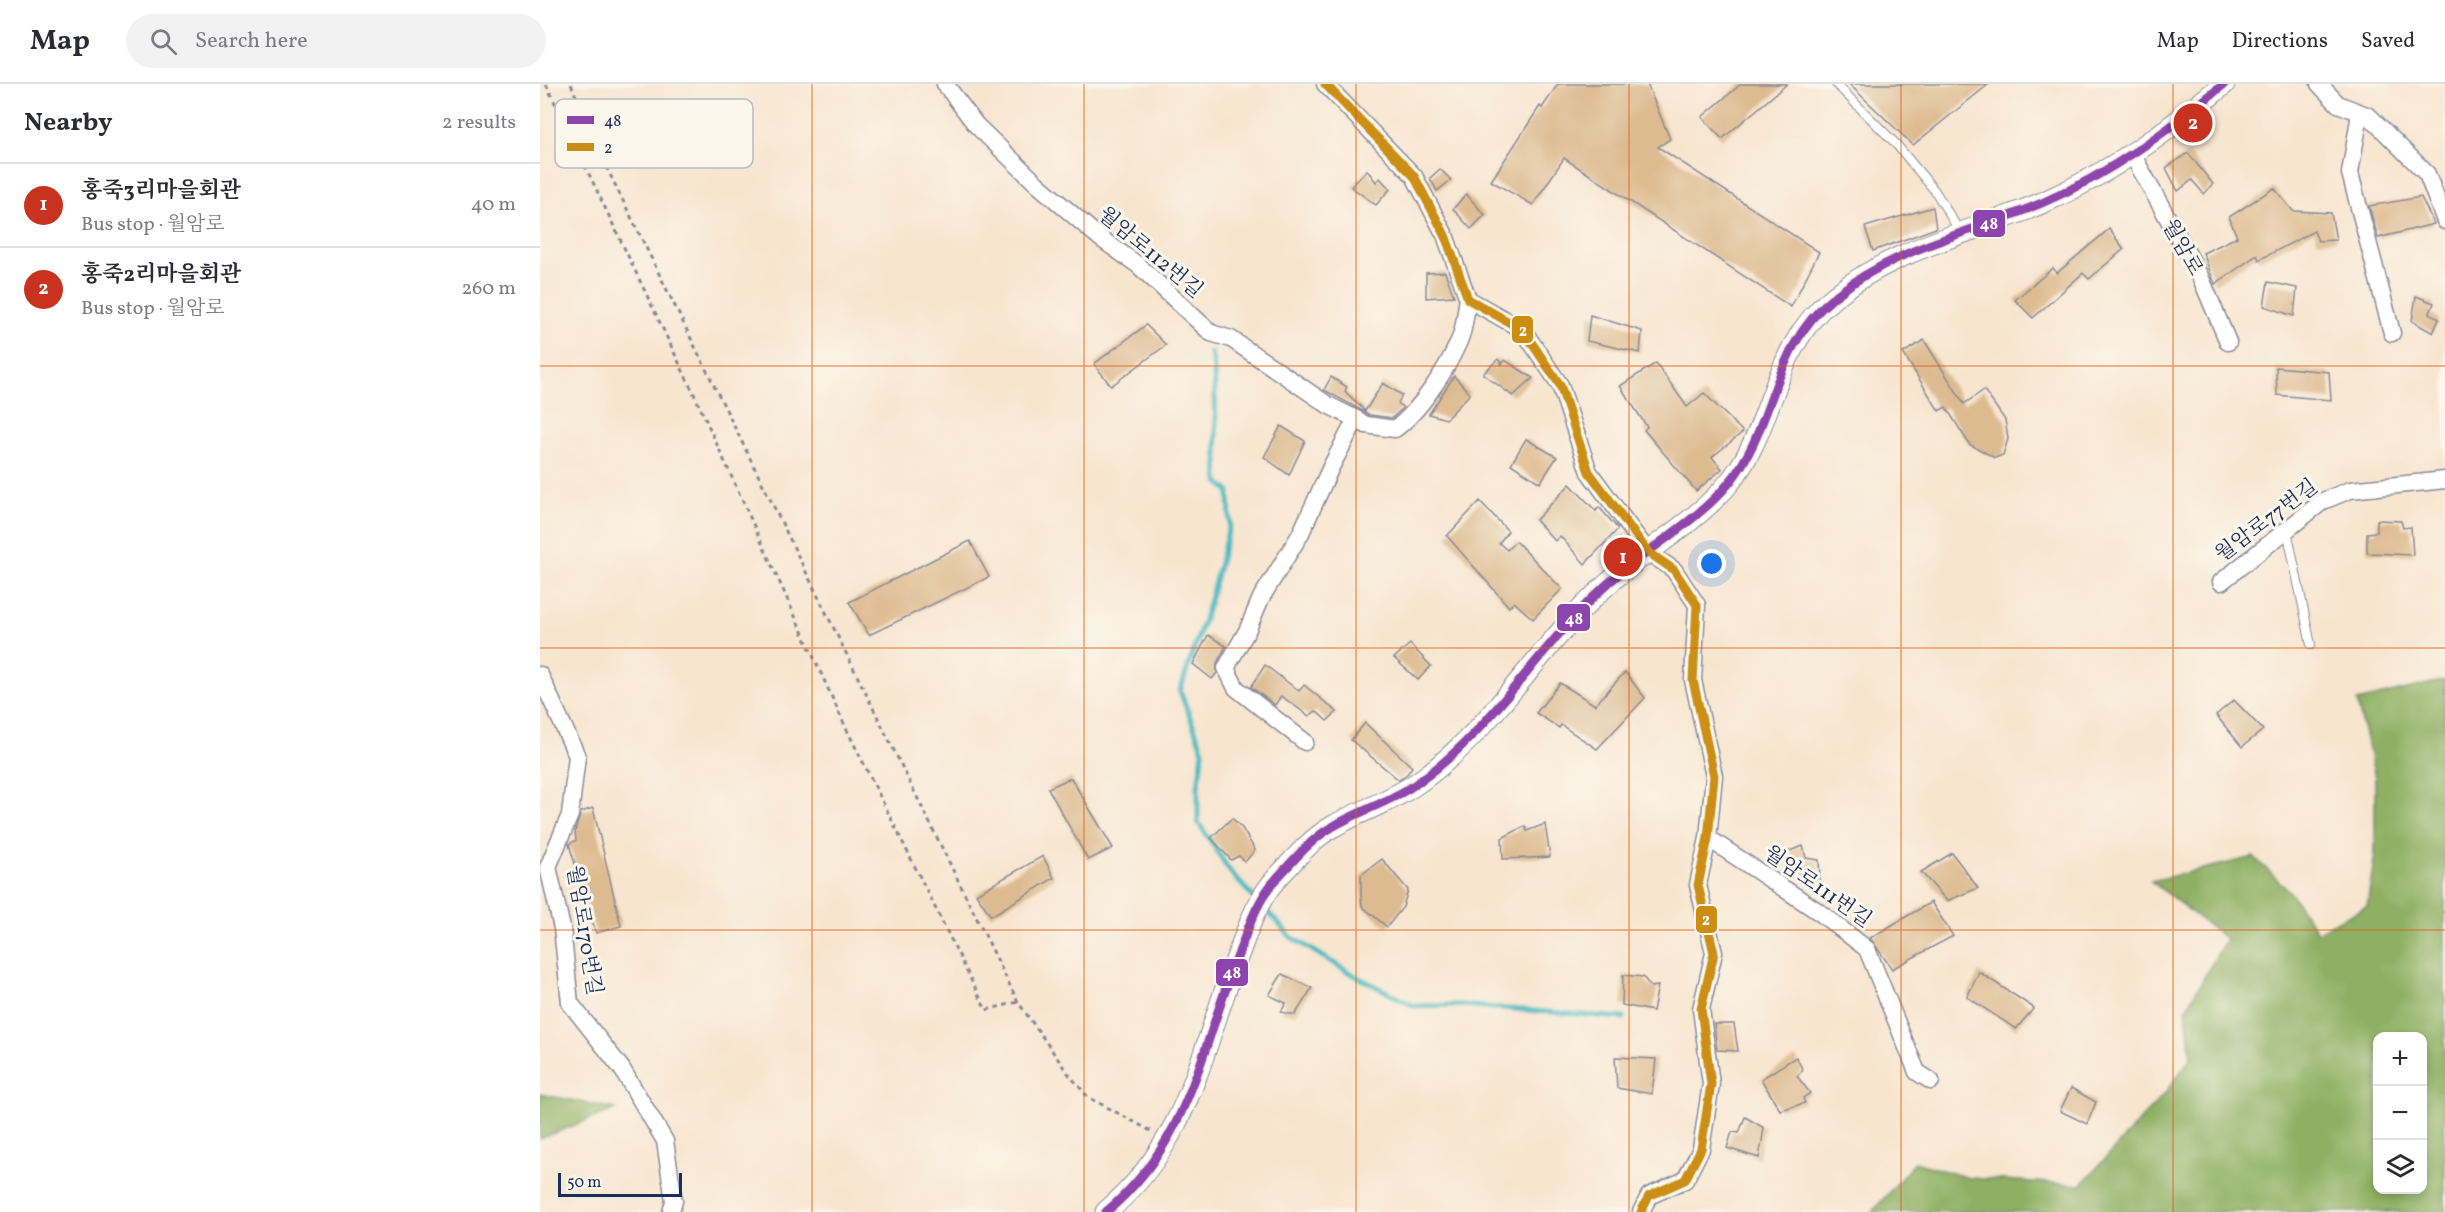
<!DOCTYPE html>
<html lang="en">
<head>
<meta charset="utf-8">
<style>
  :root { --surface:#fff; --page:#f2f2f3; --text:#2b2b33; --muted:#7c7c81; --line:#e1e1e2; --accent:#c8321e }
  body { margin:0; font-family:Vollkorn,"Noto Serif KR",serif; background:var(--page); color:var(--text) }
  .controls { position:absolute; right:18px; bottom:18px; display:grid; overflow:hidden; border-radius:12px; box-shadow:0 3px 9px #0003 }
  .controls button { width:54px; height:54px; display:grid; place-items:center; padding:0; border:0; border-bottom:2px solid var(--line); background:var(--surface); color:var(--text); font:30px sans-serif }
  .scale { position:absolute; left:18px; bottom:15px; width:124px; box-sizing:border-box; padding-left:6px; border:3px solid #1b2f5e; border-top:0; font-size:16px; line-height:21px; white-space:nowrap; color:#1b2f5e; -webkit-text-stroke:4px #fbf7ec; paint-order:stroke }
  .you { position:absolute; left:1172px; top:480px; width:21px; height:21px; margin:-15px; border:4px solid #fff; border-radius:50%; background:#1a73e8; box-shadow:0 0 0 9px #1a73e833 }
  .badge { display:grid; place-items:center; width:39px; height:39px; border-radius:50%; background:var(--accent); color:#fff; font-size:20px; font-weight:700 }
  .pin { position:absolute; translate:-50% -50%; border:3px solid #fff; box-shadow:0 2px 6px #0006 }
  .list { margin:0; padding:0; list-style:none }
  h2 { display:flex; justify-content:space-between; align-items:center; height:78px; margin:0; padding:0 24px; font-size:26px }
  h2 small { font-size:20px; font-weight:400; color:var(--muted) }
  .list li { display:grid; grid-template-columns:39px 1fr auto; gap:18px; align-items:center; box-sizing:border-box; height:84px; padding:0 24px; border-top:2px solid var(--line) }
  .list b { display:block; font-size:22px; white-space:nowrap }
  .list p { margin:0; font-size:20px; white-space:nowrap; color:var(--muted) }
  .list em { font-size:20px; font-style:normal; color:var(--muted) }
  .icon { flex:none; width:33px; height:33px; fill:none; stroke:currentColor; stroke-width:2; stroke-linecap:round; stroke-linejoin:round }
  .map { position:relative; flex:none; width:1905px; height:1128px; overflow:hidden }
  header { display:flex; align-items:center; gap:36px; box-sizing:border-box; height:84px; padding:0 30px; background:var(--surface); border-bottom:2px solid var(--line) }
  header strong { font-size:28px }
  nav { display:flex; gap:33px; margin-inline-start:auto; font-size:21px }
  .search { width:420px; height:54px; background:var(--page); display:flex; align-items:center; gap:15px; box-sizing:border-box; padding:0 21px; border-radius:33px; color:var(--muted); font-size:22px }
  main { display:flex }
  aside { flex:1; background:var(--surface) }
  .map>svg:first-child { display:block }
</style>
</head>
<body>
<header>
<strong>Map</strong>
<div class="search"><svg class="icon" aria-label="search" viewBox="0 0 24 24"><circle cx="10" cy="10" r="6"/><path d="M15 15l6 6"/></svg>Search here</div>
<nav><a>Map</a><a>Directions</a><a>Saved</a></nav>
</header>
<main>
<aside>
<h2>Nearby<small>2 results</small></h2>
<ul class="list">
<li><span class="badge">1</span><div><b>홍죽3리마을회관</b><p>Bus stop · 월암로</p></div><em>40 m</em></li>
<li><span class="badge">2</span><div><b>홍죽2리마을회관</b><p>Bus stop · 월암로</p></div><em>260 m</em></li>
</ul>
</aside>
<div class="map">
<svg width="1905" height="1128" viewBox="0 0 1905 1128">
  <rect width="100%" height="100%" fill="#fbf7ec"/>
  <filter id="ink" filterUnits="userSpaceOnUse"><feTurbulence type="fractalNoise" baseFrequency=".0167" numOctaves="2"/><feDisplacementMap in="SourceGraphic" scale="12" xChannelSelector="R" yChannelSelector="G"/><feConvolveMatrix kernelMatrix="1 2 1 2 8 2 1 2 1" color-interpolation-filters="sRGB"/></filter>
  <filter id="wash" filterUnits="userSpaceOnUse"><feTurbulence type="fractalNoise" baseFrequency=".008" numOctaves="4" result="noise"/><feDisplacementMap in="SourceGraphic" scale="24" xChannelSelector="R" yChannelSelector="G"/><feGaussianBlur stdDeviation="1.35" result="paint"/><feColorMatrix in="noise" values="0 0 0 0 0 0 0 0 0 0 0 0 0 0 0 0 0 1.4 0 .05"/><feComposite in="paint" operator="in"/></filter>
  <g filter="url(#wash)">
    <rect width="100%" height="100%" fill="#f7e5cf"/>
    <g fill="#8fb064" stroke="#557061" stroke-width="1.5" fill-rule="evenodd">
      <path d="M1905 596V1128H1332L1375 1078 1429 1094 1541 1101 1625 1009 1651 974 1646 925 1686 855 1611 797 1714 773 1750 808 1777 848 1827 822 1835 770V693L1817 617ZM1882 952V1106H1838V952Z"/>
      <polygon points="0,1010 76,1025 0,1055"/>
    </g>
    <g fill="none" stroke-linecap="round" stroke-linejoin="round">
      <g stroke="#48b8c0" stroke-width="5">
        <polyline points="671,268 674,284 678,398 689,407 690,440 669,520 640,607 663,667 658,703 658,738 691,789 715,815"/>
        <polyline points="724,824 751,853 808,888 874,922 921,921 1084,934"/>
      </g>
    </g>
    <g id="blocks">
      <g fill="#ddbb90">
        <polygon points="1018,0 1107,0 1130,55 1118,63 1279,168 1251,223 1024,74 993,121 951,97 1000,22 1002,24"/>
        <polygon points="1201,0 1247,0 1182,55 1162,33"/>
        <polygon points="1309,0 1449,0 1373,61"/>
        <polygon points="1648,69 1673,100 1664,110 1652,96 1638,107 1626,84"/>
        <polygon points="900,85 911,96 897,107 890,94"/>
        <polygon points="827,86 836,98 840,94 850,105 836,121 811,103"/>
        <polygon points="1734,104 1753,127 1791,129 1796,156 1778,157 1774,147 1719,176 1717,171 1675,200 1663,169 1697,153 1689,133"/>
        <polygon points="926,110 945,131 931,145 913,125"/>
        <polygon points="1881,113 1894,140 1838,154 1829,122"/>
        <polygon points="1393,123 1396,144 1333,167 1325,143"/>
        <polygon points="1569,145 1584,165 1549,195 1543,189 1493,234 1475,216 1513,184 1517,189"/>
        <polygon points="905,188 914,212 886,214 886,189"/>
        <polygon points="1728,198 1757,204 1754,232 1724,222"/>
        <polygon points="1876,212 1894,219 1890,229 1899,235 1893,249 1872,237"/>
        <polygon points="1050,231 1102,247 1100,269 1047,257"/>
        <polygon points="606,241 626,261 571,302 554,280"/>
        <polygon points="1384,256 1424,320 1444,306 1465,336 1468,355 1463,371 1455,374 1429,360 1406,323 1399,327 1363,269"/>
        <polygon points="958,275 962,280 965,276 993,294 973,312 943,290"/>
        <polygon points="1116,279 1147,323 1164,309 1203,348 1172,373 1182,385 1156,407 1104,346 1107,343 1080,302"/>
        <polygon points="1736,283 1789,288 1791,316 1737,311"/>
        <polygon points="914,292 930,310 906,335 889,330"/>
        <polygon points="791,293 807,303 805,307 825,327 843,299 862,311 858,319 863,324 852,334 830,331 784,306"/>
        <polygon points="741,342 765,357 749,391 724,373"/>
        <polygon points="986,355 1017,373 1000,399 971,380"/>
        <polygon points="1030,400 1056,427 1059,423 1078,445 1045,480 1020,452 1015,457 996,436"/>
        <polygon points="940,417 968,447 959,459 967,466 976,457 1022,505 993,535 974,518 969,523 907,452"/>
        <polygon points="1837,436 1861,437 1863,444 1871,443 1873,471 1827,469 1827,449 1837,448"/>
        <polygon points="430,457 449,493 329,551 309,518"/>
        <polygon points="668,551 686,562 677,579 677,589 672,595 653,580"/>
        <polygon points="870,560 891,582 878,596 854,574"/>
        <polygon points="725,581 759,607 764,601 797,628 787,637 776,627 769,632 741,612 735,621 711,603"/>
        <polygon points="1085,588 1105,614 1057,665 1021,641 1019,644 996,629 1020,599 1055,621"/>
        <polygon points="1694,616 1723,646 1702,663 1676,631"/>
        <polygon points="825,639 872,683 867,690 859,696 811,656"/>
        <polygon points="531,694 573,764 548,776 508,704"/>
        <polygon points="53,724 81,842 56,849 29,760 36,756 35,747 41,728"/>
        <polygon points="692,734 702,744 715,766 705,778 699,772 691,776 671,754"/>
        <polygon points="1005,740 1010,773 963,775 962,754 985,742 987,747"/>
        <polygon points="1263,762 1266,774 1279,776 1280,796 1249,793 1244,769"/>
        <polygon points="1412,769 1438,804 1407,817 1381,788"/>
        <polygon points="503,772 514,794 451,832 436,810"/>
        <polygon points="842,775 868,806 863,823 847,843 822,822 821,813 821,791"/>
        <polygon points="1391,818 1413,852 1352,885 1330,854"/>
        <polygon points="1439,888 1494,924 1476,945 1427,913"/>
        <polygon points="742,890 772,904 755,931 741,928 746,919 729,911"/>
        <polygon points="1083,891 1103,893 1111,903 1118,902 1113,927 1082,921"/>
        <polygon points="1174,940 1194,940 1198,967 1177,966"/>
        <polygon points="1075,973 1116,975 1112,1010 1077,1004"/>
        <polygon points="1256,973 1263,986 1257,992 1270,1009 1263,1014 1265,1019 1240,1026 1221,995"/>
        <polygon points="1531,1004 1556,1018 1547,1040 1520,1027"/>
        <polygon points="1205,1033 1224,1044 1219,1074 1187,1064 1192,1048 1199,1049"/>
      </g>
    </g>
  </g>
  <g filter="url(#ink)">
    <use href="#blocks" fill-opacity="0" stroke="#898a96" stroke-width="1.5"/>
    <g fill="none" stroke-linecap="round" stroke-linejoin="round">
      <defs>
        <g id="service">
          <polyline points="1296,0 1356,60 1395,107 1420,148"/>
          <polyline points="1747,446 1771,561"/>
        </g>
        <g id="minor">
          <path d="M405 0 436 41 497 100 560 154 598 181 671 249 691 255 788 321 816 335 826 341 855 345C880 327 907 285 919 257 925 245 925 228 928 215"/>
          <polyline points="785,0 874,92 905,151 928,215 983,246 1020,301 1049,388 1108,468 1134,486 1157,521 1153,596 1174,692 1168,754 1158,801 1174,869 1161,925 1171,1000 1161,1065 1145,1096 1109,1112 1101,1128"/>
          <polyline points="1779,0 1798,20 1829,32 1887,90 1905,137"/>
          <polyline points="1820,29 1810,89 1852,249"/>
          <polyline points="1592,70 1660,192 1688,258"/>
          <polyline points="1681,498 1783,417 1810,406 1905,396"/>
          <polyline points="0,591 37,672 30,731 8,783 22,844 30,919 82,985 125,1057 134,1117 131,1128"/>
          <polyline points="765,658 696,604 686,584 707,547 721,514 760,451 791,383 816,335"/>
          <polyline points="1168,754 1279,828 1327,865 1377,988 1391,997"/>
        </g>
        <path id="tertiary" d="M566 1128C649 1059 660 969 697 874 707 847 717 815 737 794 754 776 771 755 792 743 821 726 853 717 880 697 953 645 997 565 1062 505 1102 467 1154 441 1189 399 1236 342 1230 264 1294 213 1355 163 1433 149 1504 118 1571 89 1628 47 1684 0"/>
      </defs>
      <use href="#service" stroke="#898a96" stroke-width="10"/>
      <use href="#minor" stroke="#898a96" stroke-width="19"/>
      <use href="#tertiary" stroke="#898a96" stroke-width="23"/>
      <g stroke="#898a96" stroke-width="3" stroke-dasharray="4.5 4.5" stroke-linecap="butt">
        <polyline points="6,0 154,310 305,642 446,926 478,918"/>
        <polyline points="31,0 57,64 478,918 527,988 548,1013 611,1047"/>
      </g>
      <use href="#service" stroke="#fff" stroke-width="8"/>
      <use href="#minor" stroke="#fff" stroke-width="16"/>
      <use href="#tertiary" stroke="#fff" stroke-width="21"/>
      <defs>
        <path id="bus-1" d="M566 1128C649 1059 660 969 697 874 707 847 717 815 737 794 754 776 771 755 792 743 821 726 853 717 880 697 953 645 997 565 1062 505 1102 467 1154 441 1189 399 1236 342 1230 264 1294 213 1355 163 1433 149 1504 118 1571 89 1628 47 1684 0"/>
        <polyline id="bus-2" points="785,0 874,92 905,151 928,215 983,246 1020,301 1049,388 1108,468 1134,486 1157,521 1153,596 1174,692 1168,754 1158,801 1174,869 1161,925 1171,1000 1161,1065 1145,1096 1109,1112 1101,1128"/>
      </defs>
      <use href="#bus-1" stroke="#fbf7ec" stroke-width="14"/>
      <use href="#bus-2" stroke="#fbf7ec" stroke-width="14"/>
      <use href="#bus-1" stroke="#8e44ad" stroke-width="9"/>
      <use href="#bus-2" stroke="#cb8e13" stroke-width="9"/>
    </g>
  </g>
  <path fill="none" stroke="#de5710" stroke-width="1.5" stroke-opacity="0.55" d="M272 0V1128M544 0V1128M816 0V1128M1089 0V1128M1361 0V1128M1633 0V1128M0 282H1905M0 564H1905M0 846H1905"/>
  <g text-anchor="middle" stroke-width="6" stroke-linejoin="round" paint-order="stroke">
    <g font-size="21" fill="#1b2f5e" stroke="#fbf7ec">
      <text transform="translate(1643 163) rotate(61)" y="7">월암로</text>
      <text transform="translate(611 168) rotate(40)" y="7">월암로112번길</text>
      <text transform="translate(1726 436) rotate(-37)" y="7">월암로77번길</text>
      <text transform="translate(1278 802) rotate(35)" y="7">월암로111번길</text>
      <text transform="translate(45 846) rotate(81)" y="7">월암로170번길</text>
    </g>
  </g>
  <rect x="15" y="15" width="198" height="69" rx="9" fill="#fbf7ec" stroke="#b8bbc1" stroke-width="1.5"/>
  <rect x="27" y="32" width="27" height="8" fill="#8e44ad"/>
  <rect x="27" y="59" width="27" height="8" fill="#cb8e13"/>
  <g font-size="16" fill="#1b2f5e">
    <text x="64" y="42">48</text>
    <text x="64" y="69">2</text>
  </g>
  <g stroke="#fbf7ec" stroke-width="2">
    <rect x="1432" y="125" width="34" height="29" rx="6" fill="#8e44ad"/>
    <rect x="971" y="231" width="23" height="29" rx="6" fill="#cb8e13"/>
    <rect x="1016" y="519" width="35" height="29" rx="6" fill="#8e44ad"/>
    <rect x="1155" y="821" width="23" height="29" rx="6" fill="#cb8e13"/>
    <rect x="675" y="874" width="34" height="29" rx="6" fill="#8e44ad"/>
  </g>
  <g font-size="16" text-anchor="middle" font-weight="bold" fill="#fff">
    <text x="1449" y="145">48</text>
    <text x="983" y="252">2</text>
    <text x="1034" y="540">48</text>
    <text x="1166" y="841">2</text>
    <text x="692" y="894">48</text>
  </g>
</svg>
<div class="controls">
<button>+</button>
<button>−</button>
<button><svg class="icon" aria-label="layers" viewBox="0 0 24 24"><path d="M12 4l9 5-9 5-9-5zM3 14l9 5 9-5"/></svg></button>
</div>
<div class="scale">50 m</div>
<div class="you"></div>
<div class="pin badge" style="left:1083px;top:473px">1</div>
<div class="pin badge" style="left:1653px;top:39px">2</div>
</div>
</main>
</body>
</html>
